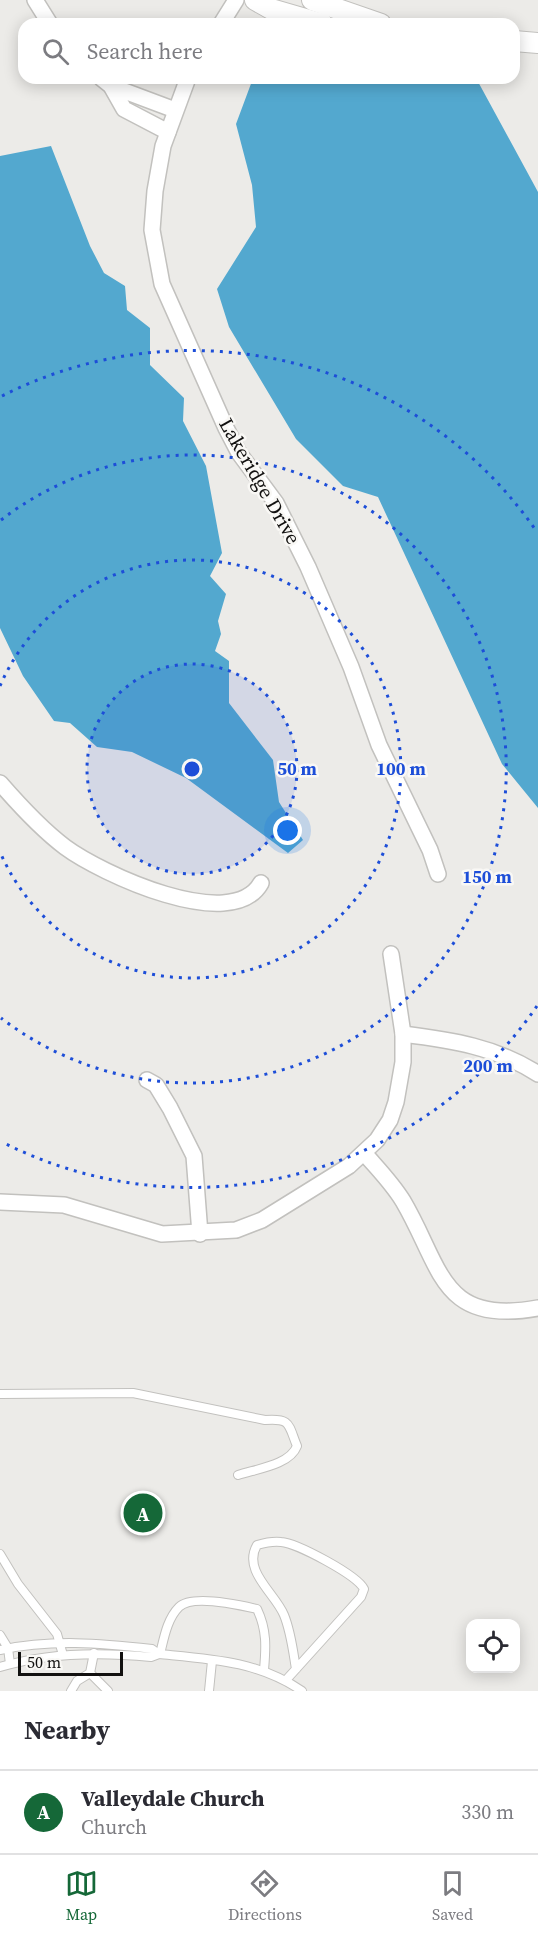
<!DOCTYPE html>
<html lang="en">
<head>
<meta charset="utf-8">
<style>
  :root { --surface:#fff; --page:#f7f7f7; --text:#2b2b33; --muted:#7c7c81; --line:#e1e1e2; --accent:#156838 }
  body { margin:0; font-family:"Source Serif 4",serif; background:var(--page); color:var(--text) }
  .controls { position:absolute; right:18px; bottom:18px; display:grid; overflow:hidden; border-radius:12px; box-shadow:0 3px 15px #0003 }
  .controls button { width:54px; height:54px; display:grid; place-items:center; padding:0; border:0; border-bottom:2px solid var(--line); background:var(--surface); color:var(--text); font:30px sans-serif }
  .scale { position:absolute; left:18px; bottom:15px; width:105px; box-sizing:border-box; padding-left:6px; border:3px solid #121110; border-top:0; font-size:16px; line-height:21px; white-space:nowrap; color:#121110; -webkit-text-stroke:4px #f9f8f5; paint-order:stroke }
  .you { position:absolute; left:288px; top:831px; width:21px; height:21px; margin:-15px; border:4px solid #fff; border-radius:50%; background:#1a73e8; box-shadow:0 0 0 9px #1a73e833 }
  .badge { display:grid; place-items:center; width:39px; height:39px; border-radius:50%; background:var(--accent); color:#fff; font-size:20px; font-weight:700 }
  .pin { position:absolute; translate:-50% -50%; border:3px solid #fff; box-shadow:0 2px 6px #0006 }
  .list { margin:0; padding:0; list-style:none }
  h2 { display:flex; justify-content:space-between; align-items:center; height:78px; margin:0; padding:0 24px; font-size:26px }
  h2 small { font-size:20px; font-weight:400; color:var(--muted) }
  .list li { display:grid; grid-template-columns:39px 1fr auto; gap:18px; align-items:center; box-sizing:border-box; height:84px; padding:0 24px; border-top:2px solid var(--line) }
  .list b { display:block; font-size:22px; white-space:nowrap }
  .list p { margin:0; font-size:20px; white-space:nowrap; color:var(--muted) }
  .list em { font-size:20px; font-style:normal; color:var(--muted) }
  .icon { flex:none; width:33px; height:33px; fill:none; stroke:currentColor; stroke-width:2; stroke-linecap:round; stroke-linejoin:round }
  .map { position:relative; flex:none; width:538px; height:1691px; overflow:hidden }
  .search { position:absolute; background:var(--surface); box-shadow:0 3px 15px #0003; left:18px; right:18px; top:18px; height:66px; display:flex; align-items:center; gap:15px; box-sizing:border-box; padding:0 21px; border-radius:18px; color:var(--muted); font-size:22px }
  .sheet { height:162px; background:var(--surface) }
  nav { display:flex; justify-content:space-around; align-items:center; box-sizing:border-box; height:84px; border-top:2px solid var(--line); background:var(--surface); font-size:16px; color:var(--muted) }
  nav a { display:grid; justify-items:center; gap:3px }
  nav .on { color:var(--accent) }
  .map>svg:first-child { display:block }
</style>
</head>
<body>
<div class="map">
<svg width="538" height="1691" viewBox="0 0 538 1691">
  <rect width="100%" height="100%" fill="#ecebe8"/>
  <g fill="#53a8cf">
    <polygon points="259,78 476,78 538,192 538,808 502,764 378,497 343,486 296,439 229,327 217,289 256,227 252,185 236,124 252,81"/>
    <polygon points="51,146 90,246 104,273 125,286 127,310 150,328 150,365 184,398 183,421 206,466 222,553 210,576 226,594 218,621 221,634 215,651 229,661 229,703 273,760 279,802 303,840 288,853 186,778 132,752 97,747 70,723 54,721 23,676 0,628 0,156"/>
  </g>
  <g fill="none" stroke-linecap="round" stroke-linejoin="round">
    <defs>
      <g id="service">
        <path d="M0 1394 133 1393 265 1420C291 1418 288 1424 297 1446 290 1465 256 1469 238 1475"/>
        <polyline points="0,1554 18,1584 57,1634 63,1655"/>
        <polyline points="0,1635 8,1648 10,1664"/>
        <path d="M0 1650C51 1639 100 1643 152 1649L159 1654 151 1657C101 1652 49 1652 0 1667"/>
        <path d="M159 1654C211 1659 258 1661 302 1691"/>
        <path d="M160 1654C164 1638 167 1619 179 1607 192 1594 240 1605 257 1609 267 1630 266 1647 264 1670"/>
        <polyline points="90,1673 108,1691"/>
        <path d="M286 1680 296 1669 361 1597 364 1589C357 1575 297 1543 281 1542 273 1541 264 1543 257 1545 242 1571 275 1593 284 1615 291 1632 293 1651 296 1669"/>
        <polyline points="71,1691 77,1681 90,1673 94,1653"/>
        <polyline points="209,1691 212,1661"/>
      </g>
      <g id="minor">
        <polyline points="35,0 50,24"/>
        <polyline points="221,24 236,0"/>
        <polyline points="101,78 111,86 124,109 168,132"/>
        <polyline points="188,78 163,146 155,191 152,230 162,284 226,428 239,453 276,503 308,567 351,667 379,745 430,850 438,874"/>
        <polyline points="111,86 175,110"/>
        <path d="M0 783C20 806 41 829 65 847 100 873 232 935 261 883"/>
        <path d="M403 1034C451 1040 497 1047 538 1074"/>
        <polyline points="147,1080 156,1085 170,1108 194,1156 200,1234"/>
        <path d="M365 1154C378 1169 392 1183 403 1201 442 1267 440 1326 538 1308"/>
        <polyline points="0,1202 64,1205 162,1234 236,1230 262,1220 349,1166 377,1140 390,1120 396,1102 403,1062 403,1034 391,954"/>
      </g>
      <g id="tertiary">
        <polyline points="255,0 271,9 323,24"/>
        <polyline points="312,0 381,24"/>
        <polyline points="514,41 538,43"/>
      </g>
    </defs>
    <use href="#service" stroke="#c2c1be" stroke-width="10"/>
    <use href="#minor" stroke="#c2c1be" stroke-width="18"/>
    <use href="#tertiary" stroke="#c2c1be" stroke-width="22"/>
    <use href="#service" stroke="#fff" stroke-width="8"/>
    <use href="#minor" stroke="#fff" stroke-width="15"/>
    <use href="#tertiary" stroke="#fff" stroke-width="20"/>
  </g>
  <circle cx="192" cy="769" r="105" fill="#1d4ed8" fill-opacity=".12"/>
  <g fill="none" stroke="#1d4ed8" stroke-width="3" stroke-dasharray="3 6">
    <circle cx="192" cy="769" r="105"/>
    <path d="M0 686A209 209 0 1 1 0 852"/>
    <path d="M1 520A314 314 0 1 1 1 1018"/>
    <path d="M537 1006A419 419 0 0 1 2 1142M2 396A419 419 0 0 1 537 532"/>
  </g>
  <g text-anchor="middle" stroke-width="5" stroke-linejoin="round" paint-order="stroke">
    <g font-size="20" fill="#121110" stroke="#f9f8f5">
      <text transform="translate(260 481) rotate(60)" y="7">Lakeridge Drive</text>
    </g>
  </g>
  <circle cx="192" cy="769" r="9" fill="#1d4ed8" stroke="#f9f8f5" stroke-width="3"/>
  <g font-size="18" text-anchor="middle" font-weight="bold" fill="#1d4ed8" stroke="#f9f8f5" stroke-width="5" stroke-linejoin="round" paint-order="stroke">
    <text x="297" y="775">50 m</text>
    <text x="401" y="775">100 m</text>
    <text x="487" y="883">150 m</text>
    <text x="488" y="1072">200 m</text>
  </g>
</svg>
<div class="controls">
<button><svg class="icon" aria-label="locate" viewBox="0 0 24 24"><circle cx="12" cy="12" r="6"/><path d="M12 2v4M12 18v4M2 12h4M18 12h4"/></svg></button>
</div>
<div class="scale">50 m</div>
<div class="you"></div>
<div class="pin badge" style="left:143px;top:1513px">A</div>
<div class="search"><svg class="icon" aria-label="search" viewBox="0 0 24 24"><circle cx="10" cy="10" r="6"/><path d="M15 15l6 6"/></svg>Search here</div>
</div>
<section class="sheet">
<h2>Nearby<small></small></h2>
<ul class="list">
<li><span class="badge">A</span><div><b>Valleydale Church</b><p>Church</p></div><em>330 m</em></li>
</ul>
</section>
<nav>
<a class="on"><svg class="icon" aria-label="map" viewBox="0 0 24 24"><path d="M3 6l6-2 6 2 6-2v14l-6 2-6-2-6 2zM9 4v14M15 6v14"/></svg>Map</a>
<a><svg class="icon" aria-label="directions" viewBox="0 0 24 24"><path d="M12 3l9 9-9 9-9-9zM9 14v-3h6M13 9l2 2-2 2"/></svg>Directions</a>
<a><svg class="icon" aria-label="saved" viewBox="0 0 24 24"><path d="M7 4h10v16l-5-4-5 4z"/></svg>Saved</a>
</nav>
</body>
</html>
